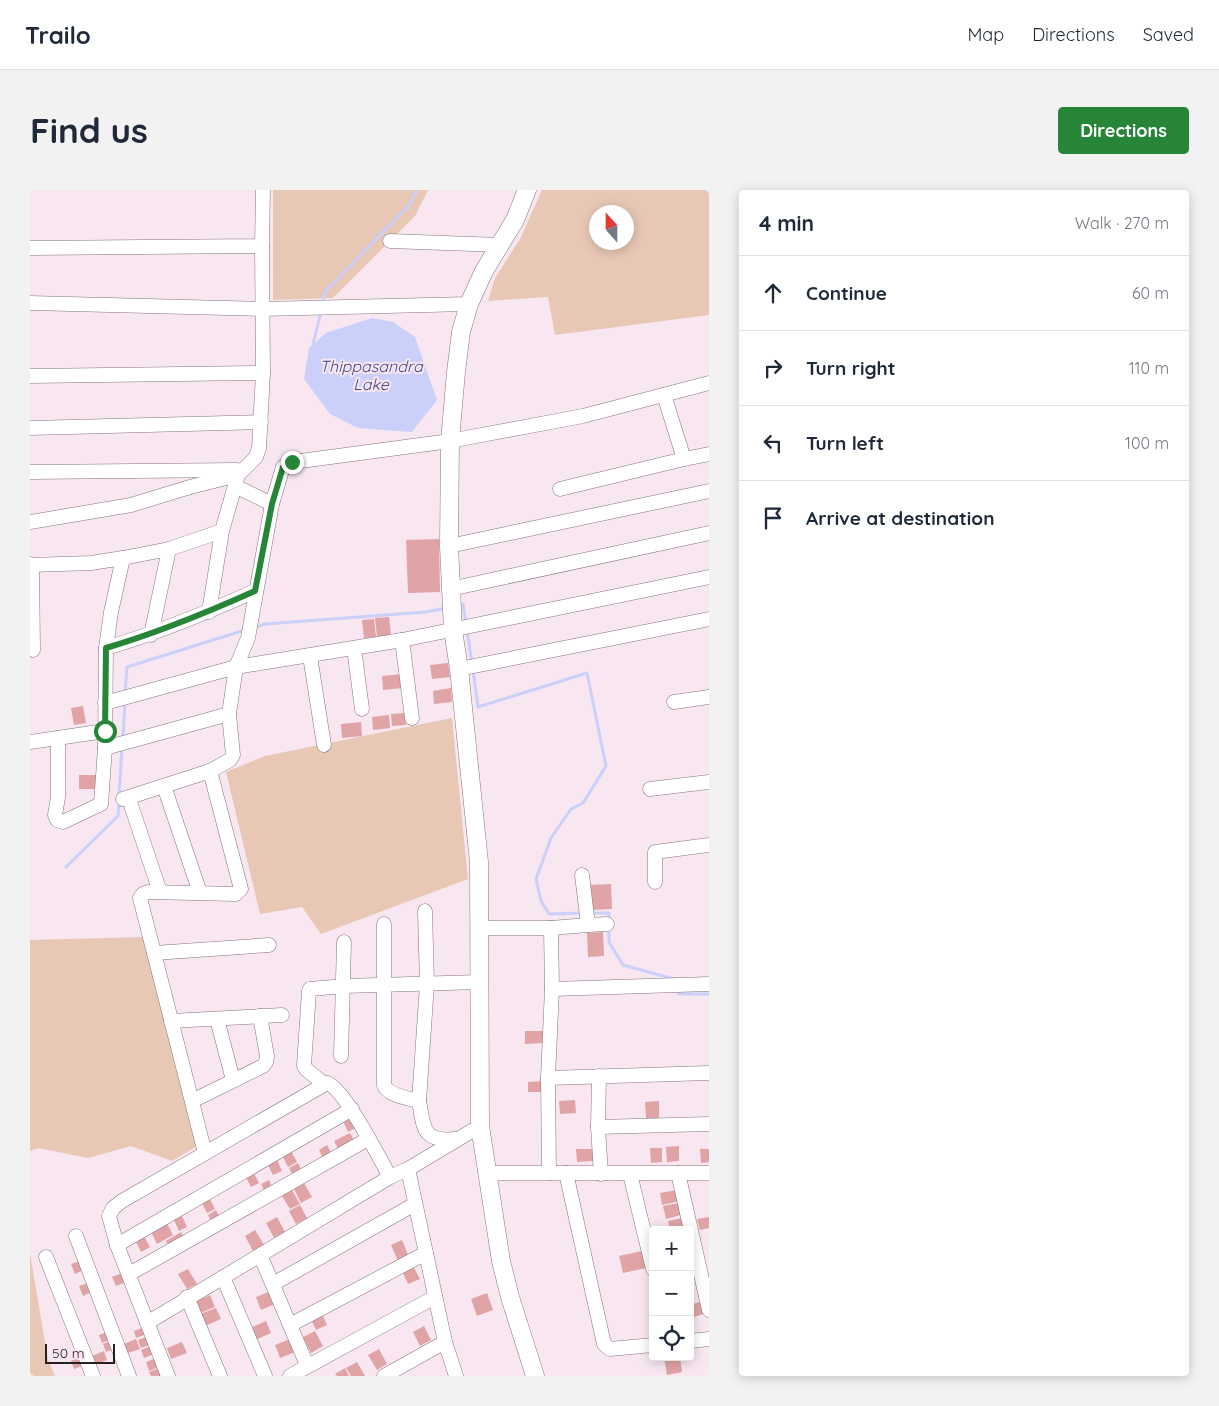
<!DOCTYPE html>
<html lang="en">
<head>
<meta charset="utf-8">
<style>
  :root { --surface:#fff; --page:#f2f2f3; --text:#1f2937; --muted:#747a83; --line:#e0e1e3; --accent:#278537 }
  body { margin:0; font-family:Quicksand,sans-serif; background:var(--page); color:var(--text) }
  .controls { position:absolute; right:15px; bottom:15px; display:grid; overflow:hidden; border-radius:5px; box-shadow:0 2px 12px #0003 }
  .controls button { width:45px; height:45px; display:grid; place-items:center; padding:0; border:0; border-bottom:1px solid var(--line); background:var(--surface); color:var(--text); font:25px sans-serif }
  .compass { position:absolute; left:559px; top:15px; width:45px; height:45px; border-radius:50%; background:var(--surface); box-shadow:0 2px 12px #0003; rotate:339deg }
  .scale { position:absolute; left:15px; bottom:12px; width:70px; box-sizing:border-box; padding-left:5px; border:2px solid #262023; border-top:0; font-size:14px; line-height:18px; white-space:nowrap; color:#262023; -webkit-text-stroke:4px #f8e7f0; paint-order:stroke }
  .stop { position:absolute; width:15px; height:15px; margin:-11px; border:4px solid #278537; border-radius:50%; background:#fff }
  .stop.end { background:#278537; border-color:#fff; box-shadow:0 1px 5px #0008 }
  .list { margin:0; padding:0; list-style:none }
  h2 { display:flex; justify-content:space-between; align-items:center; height:65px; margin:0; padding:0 20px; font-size:21px }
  h2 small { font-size:16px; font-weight:400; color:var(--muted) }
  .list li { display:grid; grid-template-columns:32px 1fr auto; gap:15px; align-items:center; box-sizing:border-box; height:75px; padding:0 20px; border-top:1px solid var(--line) }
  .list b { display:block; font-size:19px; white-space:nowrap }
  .list em { font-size:16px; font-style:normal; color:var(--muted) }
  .icon { flex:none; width:28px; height:28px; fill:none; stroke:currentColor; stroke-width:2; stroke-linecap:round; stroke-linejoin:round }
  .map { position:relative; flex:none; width:679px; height:1186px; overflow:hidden; border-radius:5px }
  header { display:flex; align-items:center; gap:30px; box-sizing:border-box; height:70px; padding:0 25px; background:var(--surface); border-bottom:1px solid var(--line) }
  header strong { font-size:24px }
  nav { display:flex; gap:28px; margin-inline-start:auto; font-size:18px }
  .intro { display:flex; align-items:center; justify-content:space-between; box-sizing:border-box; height:120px; padding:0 30px }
  h1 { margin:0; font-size:35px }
  .button { padding:12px 22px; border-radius:5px; background:var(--accent); color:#fff; font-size:18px; font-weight:700 }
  main { display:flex; gap:30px; padding:0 30px }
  aside { flex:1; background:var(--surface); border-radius:5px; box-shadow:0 2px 12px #0003 }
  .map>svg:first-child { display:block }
</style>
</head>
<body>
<header>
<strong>Trailo</strong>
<nav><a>Map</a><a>Directions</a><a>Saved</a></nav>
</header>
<div class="intro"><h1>Find us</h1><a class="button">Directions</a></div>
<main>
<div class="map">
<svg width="679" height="1186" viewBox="0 0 679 1186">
  <rect width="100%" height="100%" fill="#f8e7f0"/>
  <g fill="#e8c7b5" fill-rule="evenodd">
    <polygon points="243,0 398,0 385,26 303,108 243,110"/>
    <path d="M512 0H679V125L525 145 518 107 458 111 465 88 490 49ZM596 22V52H566V22Z"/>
    <polygon points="422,528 438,689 291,744 272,717 230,724 196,582 235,566"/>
    <polygon points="115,747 169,955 142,971 101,956 58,968 8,958 0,961 0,750"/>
    <polygon points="0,1063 18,1170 25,1186 0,1186"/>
  </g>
  <polygon fill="#cad0f9" points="342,128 363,132 385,147 407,210 382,242 328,238 300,224 274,189 279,158 296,143"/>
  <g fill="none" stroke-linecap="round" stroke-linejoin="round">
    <g stroke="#cad0f9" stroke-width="3">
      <polyline points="293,113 295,102 380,14 387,0"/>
      <polyline points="283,154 291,122"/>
      <polyline points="427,415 433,414 436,434"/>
      <polyline points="224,438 235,434 396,422 416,418"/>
      <polyline points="437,440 442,474"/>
      <polyline points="443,480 448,517 557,483 576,576 553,613 541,619 521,648 506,689 511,711 519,724 552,723"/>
      <polyline points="95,504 97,477 215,440"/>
      <polyline points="93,548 95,512"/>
      <polyline points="89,606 92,557"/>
      <polyline points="36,677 88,626 89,612"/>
      <polyline points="561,723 579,723 579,731"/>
      <polyline points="579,738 579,752 593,775 644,789 644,792"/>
      <polyline points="647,800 649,804 679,804"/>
    </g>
  </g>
  <g fill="#e0a3a6">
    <polygon points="409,349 410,402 378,403 376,350"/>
    <polygon points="359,427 361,445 347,447 345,428"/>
    <polygon points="344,429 346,447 334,448 332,430"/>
    <polygon points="418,473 420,487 402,489 400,475"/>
    <polygon points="372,484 373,498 353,500 352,486"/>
    <polygon points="421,498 422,512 404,514 403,501"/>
    <polygon points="53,516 56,533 44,535 41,518"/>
    <polygon points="375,523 376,535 362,536 361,524"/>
    <polygon points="359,525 360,538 343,540 342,527"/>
    <polygon points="331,532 332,546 312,548 311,534"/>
    <rect x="49" y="585" width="17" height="14"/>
    <polygon points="581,694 582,719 561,720 559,695"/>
    <polygon points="573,742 574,766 558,767 557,743"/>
    <polygon points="495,841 513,841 513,853 495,854"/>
    <polygon points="514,891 514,902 498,902 498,892"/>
    <polygon points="545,910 546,923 530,924 529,911"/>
    <polygon points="629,911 629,928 616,928 615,912"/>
    <polygon points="322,926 327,937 318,942 313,931"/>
    <polygon points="320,943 326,954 310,962 304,951"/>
    <polygon points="297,955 303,966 295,971 289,960"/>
    <polygon points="649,956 649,971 637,972 636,957"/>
    <polygon points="620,958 632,958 632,972 621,973"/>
    <polygon points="546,959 563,959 563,971 547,972"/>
    <polygon points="670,959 679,959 679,972 671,973"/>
    <polygon points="261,961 267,972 258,977 252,965"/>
    <polygon points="247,970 252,981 243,985 238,975"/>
    <polygon points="268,973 273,983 264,988 259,978"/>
    <polygon points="224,983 229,993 221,997 216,987"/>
    <polygon points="239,990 244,1000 236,1004 231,994"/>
    <polygon points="274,993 282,1007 271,1013 264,999"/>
    <polygon points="262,1000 270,1014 260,1019 252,1006"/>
    <polygon points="647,1000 650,1011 632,1015 630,1003"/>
    <polygon points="179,1007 185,1019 177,1023 171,1011"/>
    <polygon points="649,1013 651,1025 636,1029 633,1016"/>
    <polygon points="270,1015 277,1028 266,1034 259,1021"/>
    <polygon points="186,1020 191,1030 183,1035 178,1025"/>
    <polygon points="152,1026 157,1037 149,1041 144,1030"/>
    <polygon points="247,1027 255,1042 244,1048 236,1033"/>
    <polygon points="679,1027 679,1038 670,1040 667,1029"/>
    <polygon points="652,1028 654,1038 640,1040 638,1031"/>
    <polygon points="137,1033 143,1045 127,1054 121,1042"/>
    <polygon points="225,1040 234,1055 223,1061 215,1046"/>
    <polygon points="151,1042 156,1051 140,1060 136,1051"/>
    <polygon points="114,1046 120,1057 111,1062 105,1050"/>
    <polygon points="372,1050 379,1067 368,1071 361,1055"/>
    <polygon points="612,1061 616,1078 593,1083 589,1066"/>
    <polygon points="53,1070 56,1079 45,1084 41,1074"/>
    <polygon points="382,1074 390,1089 378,1094 371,1079"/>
    <polygon points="158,1079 167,1094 157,1099 148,1084"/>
    <polygon points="95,1082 99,1091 86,1096 82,1087"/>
    <polygon points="61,1092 64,1101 53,1106 49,1096"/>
    <polygon points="241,1101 247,1113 231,1120 226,1107"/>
    <polygon points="457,1103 463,1120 447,1126 441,1109"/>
    <polygon points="180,1105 185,1117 170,1123 165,1112"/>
    <polygon points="673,1111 677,1123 660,1128 660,1115"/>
    <polygon points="186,1118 191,1129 175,1136 170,1124"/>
    <polygon points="290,1120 297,1135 286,1140 279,1125"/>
    <polygon points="236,1131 241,1143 225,1150 220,1138"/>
    <polygon points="394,1136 401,1150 390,1156 383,1142"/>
    <polygon points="115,1137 117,1144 106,1148 104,1141"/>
    <polygon points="80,1141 83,1149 72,1153 69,1145"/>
    <polygon points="285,1141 293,1156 281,1163 273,1147"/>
    <polygon points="119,1146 122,1154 111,1158 108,1150"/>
    <polygon points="106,1149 110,1159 98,1163 94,1154"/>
    <polygon points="260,1149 265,1162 250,1168 245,1155"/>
    <polygon points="83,1150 86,1158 76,1162 73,1154"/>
    <polygon points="152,1152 157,1163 141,1169 137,1158"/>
    <polygon points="123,1155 126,1163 114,1168 111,1160"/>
    <polygon points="349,1159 357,1174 347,1180 338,1165"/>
    <polygon points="74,1161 77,1170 65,1175 62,1166"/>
    <polygon points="53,1165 57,1174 44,1179 41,1170"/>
    <polygon points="129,1167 132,1176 119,1181 116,1172"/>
    <polygon points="634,1167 650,1167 652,1182 637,1185"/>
    <polygon points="327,1172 335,1186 321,1186 316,1178"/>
    <polygon points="132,1177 136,1186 121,1186 119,1182"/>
    <polygon points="315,1178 319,1186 307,1186 305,1184"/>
  </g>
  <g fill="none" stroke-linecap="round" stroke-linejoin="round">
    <defs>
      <g id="minor">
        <polyline points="360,51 470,55"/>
        <polyline points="0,58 232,56 233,0"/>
        <polyline points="0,113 232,119 439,114"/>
        <polyline points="0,186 233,183"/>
        <polyline points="634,205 654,269 679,264"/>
        <polyline points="0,238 231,232"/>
        <polyline points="0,282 207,280"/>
        <polyline points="205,296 242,314"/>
        <polyline points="530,299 654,269"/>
        <polyline points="0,332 101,315 160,297 208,285"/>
        <polyline points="419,356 679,301"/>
        <polyline points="0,374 2,375 3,460"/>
        <polyline points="0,375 61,373 93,368"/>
        <polyline points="420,399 679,343"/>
        <polyline points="179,422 192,341"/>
        <polyline points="121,445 139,359"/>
        <polyline points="372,450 382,528"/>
        <polyline points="76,458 81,422 93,368 139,359 192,341 208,285 226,267 229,258 233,183 232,56"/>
        <polyline points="324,458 332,519"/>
        <polyline points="280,466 294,555"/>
        <polyline points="429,479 679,429"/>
        <polyline points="644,512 679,507"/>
        <polyline points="75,513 206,477 372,450 679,387"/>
        <path d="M28 548V607L25 625 27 630 33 632 71 614 75 558 76 458C127 443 176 423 225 401"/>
        <polyline points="0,552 75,541"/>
        <polyline points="75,558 199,524"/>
        <polyline points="134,596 170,703"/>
        <polyline points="620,599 679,592"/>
        <polyline points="93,609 180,581"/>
        <polyline points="101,615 130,702"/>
        <polyline points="625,692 625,662 679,655"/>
        <path d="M354 734V895C358 906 378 908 389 911 394 938 392 952 425 949"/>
        <polyline points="558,735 577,734"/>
        <polyline points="450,738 521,738 522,799 518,888 519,983"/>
        <polyline points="521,738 558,735 552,685"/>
        <polyline points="124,763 239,755"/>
        <polyline points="522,799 679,794"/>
        <polyline points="187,829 203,890"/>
        <polyline points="141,831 252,825"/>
        <polyline points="311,866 314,752"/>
        <polyline points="569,886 568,937 571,984"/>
        <polyline points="518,888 679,883"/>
        <polyline points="294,894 276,879 274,876 279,801 280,799 314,796 450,792"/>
        <polyline points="162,911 233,876 236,872 237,866 230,826"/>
        <polyline points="389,911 397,794 395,721"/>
        <polyline points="568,937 679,934"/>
        <polyline points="175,963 110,708 113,704 118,702 206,704 211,699 180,581 200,570 203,565 199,524 206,477 218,448 242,314 253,277 263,272 420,251 553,226 679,193"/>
        <polyline points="457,983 679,983"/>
        <polyline points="536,983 574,1154 580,1159 623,1155"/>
        <polyline points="648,983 679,1120"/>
        <polyline points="600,984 623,1079"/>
        <polyline points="46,1046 99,1186"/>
        <polyline points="87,1055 322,919"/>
        <polyline points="230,1065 277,1175"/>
        <polyline points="16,1067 63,1186"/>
        <polyline points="99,1084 338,949"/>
        <polyline points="193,1087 235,1186"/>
        <polyline points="243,1094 385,1014"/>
        <polyline points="157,1107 190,1186"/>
        <polyline points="117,1133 360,987"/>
        <polyline points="260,1135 396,1063"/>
        <polyline points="660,1151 679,1149"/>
        <path d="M138 1186 87 1055 79 1026 83 1018 92 1011 297 893C314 898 350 969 360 987L378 979"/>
        <polyline points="260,1186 405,1107"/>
        <polyline points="354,1186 415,1152"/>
        <polyline points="426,1186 415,1152 378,979 450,936"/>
      </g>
      <polyline id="major" points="497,0 485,30 454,81 439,114 431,142 426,182 420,251 419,356 423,440 429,479 449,672 450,936 471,1071 480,1107 505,1186"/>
    </defs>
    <use href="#minor" stroke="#84757d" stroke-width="15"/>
    <use href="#major" stroke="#84757d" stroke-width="19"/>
    <use href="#minor" stroke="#fff" stroke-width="14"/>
    <use href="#major" stroke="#fff" stroke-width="18"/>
  </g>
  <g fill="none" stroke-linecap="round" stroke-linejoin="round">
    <path stroke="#278537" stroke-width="6" d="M75 541 76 458C127 443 176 423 225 401L242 314 253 277 262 272"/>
  </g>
  <g text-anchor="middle" stroke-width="4" stroke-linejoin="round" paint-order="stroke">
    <g font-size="16" font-style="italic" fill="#454786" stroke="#f8e7f0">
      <text x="341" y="182">Thippasandra<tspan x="341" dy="18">Lake</tspan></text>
    </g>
  </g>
</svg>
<div class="controls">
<button>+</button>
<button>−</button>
<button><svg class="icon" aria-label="locate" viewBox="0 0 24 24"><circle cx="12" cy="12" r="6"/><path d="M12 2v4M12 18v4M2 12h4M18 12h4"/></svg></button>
</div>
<svg class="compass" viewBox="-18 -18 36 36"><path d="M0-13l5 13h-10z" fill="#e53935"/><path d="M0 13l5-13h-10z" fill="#747a83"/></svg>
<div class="scale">50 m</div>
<div class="stop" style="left:75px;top:541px"></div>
<div class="stop end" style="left:262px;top:272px"></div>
</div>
<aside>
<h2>4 min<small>Walk · 270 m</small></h2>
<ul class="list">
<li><svg class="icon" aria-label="ahead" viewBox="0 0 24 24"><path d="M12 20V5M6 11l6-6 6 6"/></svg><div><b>Continue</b></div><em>60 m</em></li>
<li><svg class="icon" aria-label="right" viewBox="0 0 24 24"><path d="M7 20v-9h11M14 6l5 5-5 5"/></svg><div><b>Turn right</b></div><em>110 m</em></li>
<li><svg class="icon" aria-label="left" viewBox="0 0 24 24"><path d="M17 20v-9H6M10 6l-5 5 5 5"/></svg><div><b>Turn left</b></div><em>100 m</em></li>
<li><svg class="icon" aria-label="arrive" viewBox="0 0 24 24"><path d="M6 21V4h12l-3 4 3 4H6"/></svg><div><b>Arrive at destination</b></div></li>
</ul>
</aside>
</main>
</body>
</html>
